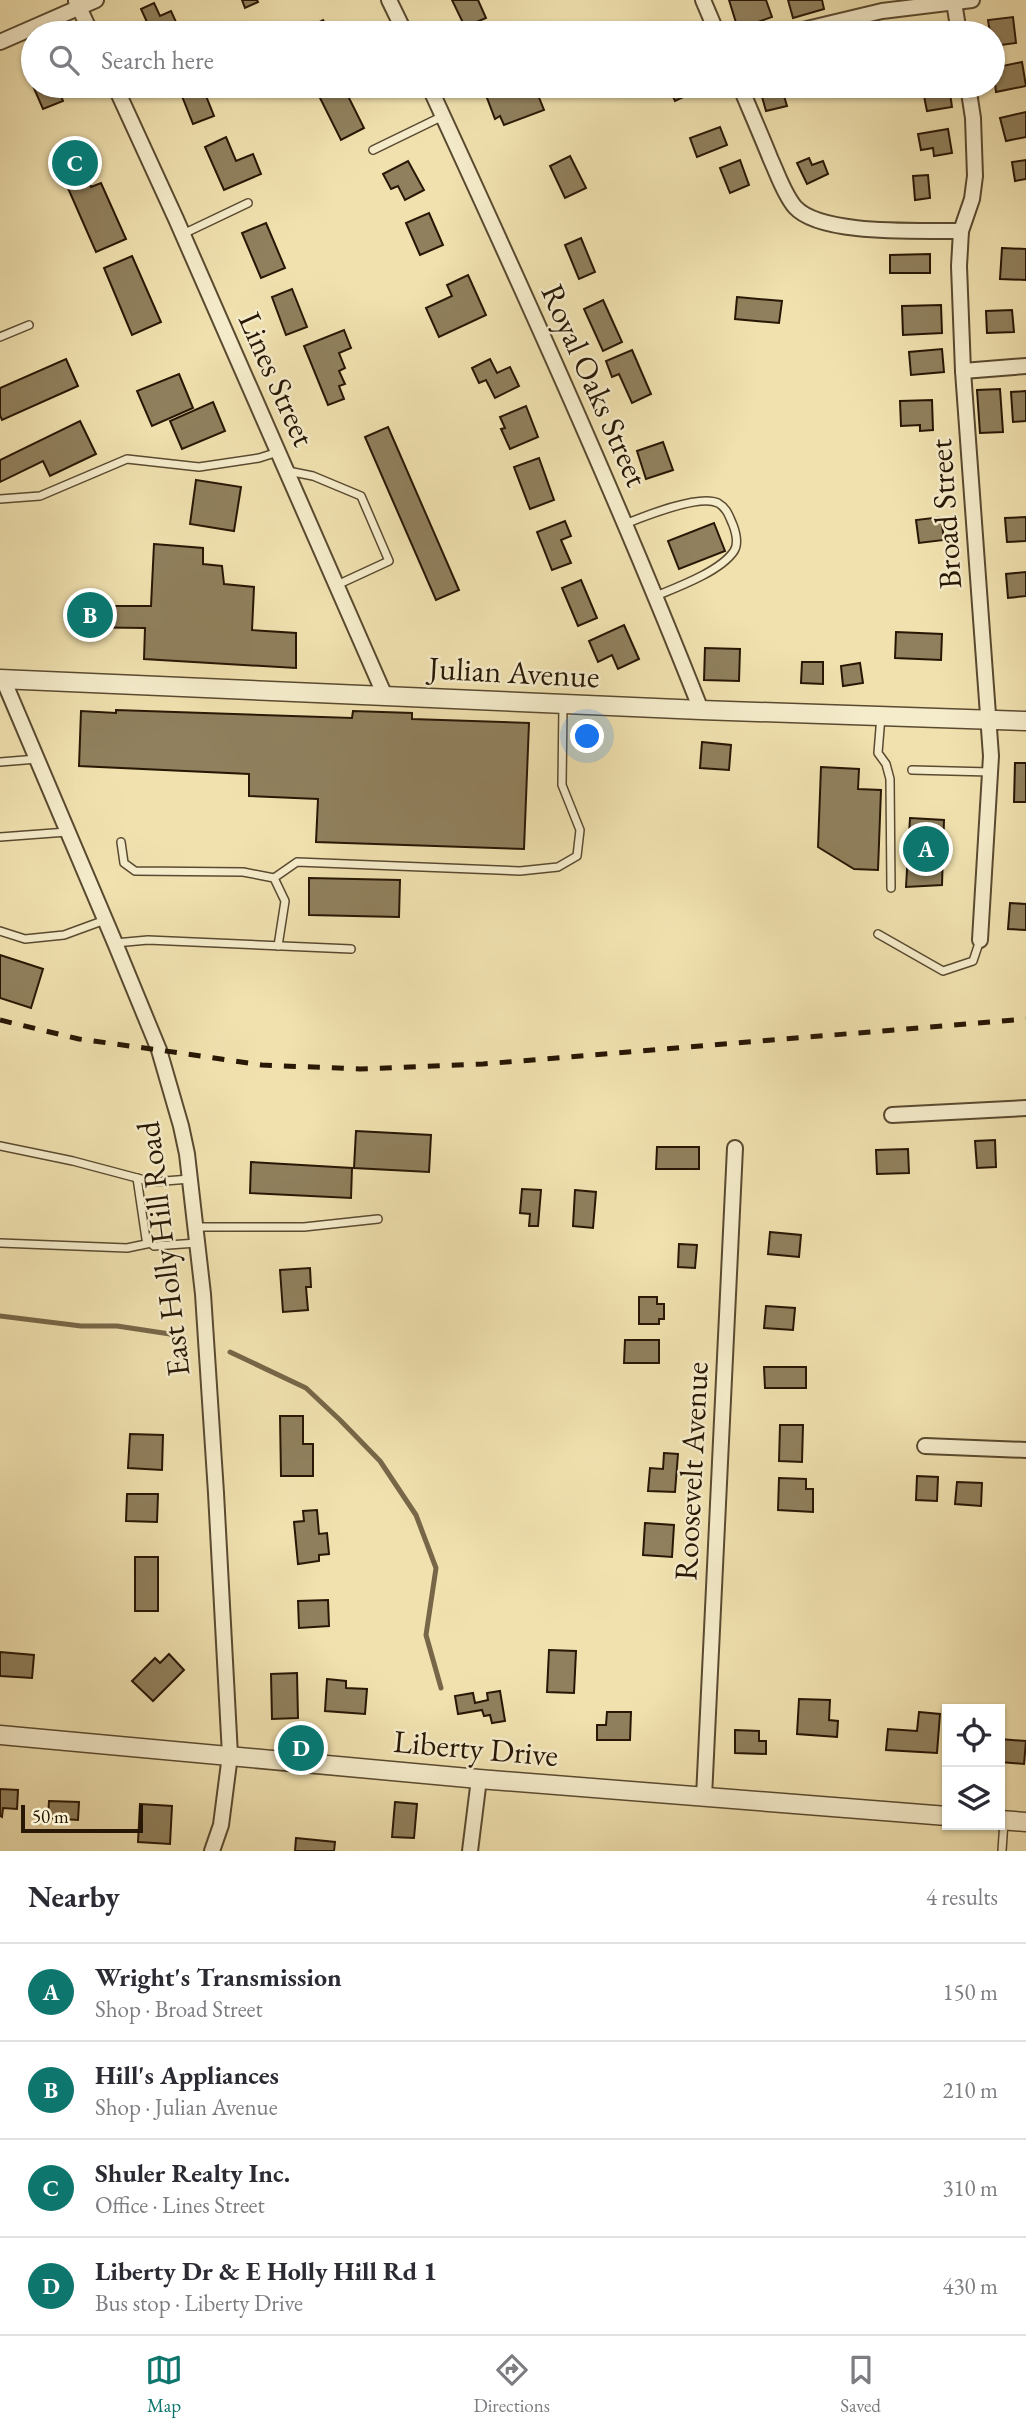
<!DOCTYPE html>
<html lang="en">
<head>
<meta charset="utf-8">
<style>
  :root { --surface:#fff; --page:#f7f7f7; --text:#2b2b33; --muted:#7c7c81; --line:#e1e1e2; --accent:#0f766e }
  body { margin:0; font-family:"EB Garamond",serif; background:var(--page); color:var(--text) }
  .controls { position:absolute; right:21px; bottom:21px; display:grid; overflow:hidden; border-radius:0px; box-shadow:0 2px 5px #0004 }
  .controls button { width:63px; height:63px; display:grid; place-items:center; padding:0; border:0; border-bottom:2px solid var(--line); background:var(--surface); color:var(--text); font:35px sans-serif }
  .scale { position:absolute; left:21px; bottom:18px; width:122px; box-sizing:border-box; padding-left:7px; border:4px solid #281705; border-top:0; font-size:19px; line-height:24px; white-space:nowrap; color:#281705; -webkit-text-stroke:5px #f5eccb; paint-order:stroke }
  .you { position:absolute; left:588px; top:737px; width:24px; height:24px; margin:-18px; border:5px solid #fff; border-radius:50%; background:#1a73e8; box-shadow:0 0 0 10px #1a73e833 }
  .badge { display:grid; place-items:center; width:46px; height:46px; border-radius:50%; background:var(--accent); color:#fff; font-size:23px; font-weight:700 }
  .pin { position:absolute; translate:-50% -50%; border:4px solid #fff; box-shadow:0 2px 7px #0006 }
  .list { margin:0; padding:0; list-style:none }
  h2 { display:flex; justify-content:space-between; align-items:center; height:91px; margin:0; padding:0 28px; font-size:30px }
  h2 small { font-size:23px; font-weight:400; color:var(--muted) }
  .list li { display:grid; grid-template-columns:46px 1fr auto; gap:21px; align-items:center; box-sizing:border-box; height:98px; padding:0 28px; border-top:2px solid var(--line) }
  .list b { display:block; font-size:26px; white-space:nowrap }
  .list p { margin:0; font-size:23px; white-space:nowrap; color:var(--muted) }
  .list em { font-size:23px; font-style:normal; color:var(--muted) }
  .icon { flex:none; width:38px; height:38px; fill:none; stroke:currentColor; stroke-width:2; stroke-linecap:round; stroke-linejoin:round }
  .map { position:relative; flex:none; width:1026px; height:1851px; overflow:hidden }
  .search { position:absolute; background:var(--surface); box-shadow:0 2px 5px #0004; left:21px; right:21px; top:21px; height:77px; display:flex; align-items:center; gap:18px; box-sizing:border-box; padding:0 24px; border-radius:38px; color:var(--muted); font-size:26px }
  .sheet { height:483px; background:var(--surface) }
  nav { display:flex; justify-content:space-around; align-items:center; box-sizing:border-box; height:98px; border-top:2px solid var(--line); background:var(--surface); font-size:19px; color:var(--muted) }
  nav a { display:grid; justify-items:center; gap:4px }
  nav .on { color:var(--accent) }
  .map>svg:first-child { display:block }
</style>
</head>
<body>
<div class="map">
<svg width="1026" height="1851" viewBox="0 0 1026 1851">
  <rect width="100%" height="100%" fill="#f0e1af"/>
  <filter id="stains"><feTurbulence type="fractalNoise" baseFrequency=".00286" numOctaves="4"/><feColorMatrix values="0 0 0 0 .2 0 0 0 0 .09 0 0 0 0 .02 0 0 0 .5 -.17"/></filter>
  <radialGradient id="worn" r=".72"><stop offset=".6" stop-color="#630" stop-opacity="0"/><stop offset="1" stop-color="#630" stop-opacity=".3"/></radialGradient>
  <g fill="none" stroke-linecap="round" stroke-linejoin="round">
    <g stroke="#776748" stroke-width="5">
      <polyline points="0,1316 81,1326 117,1326 170,1334 186,1346"/>
      <polyline points="230,1352 306,1388 340,1420 380,1461 416,1515 436,1568 426,1635 441,1688"/>
    </g>
  </g>
  <g fill="#90805d" stroke="#281705" stroke-width="2">
    <polygon points="242,0 257,0 258,2 245,8"/>
    <polygon points="452,0 478,0 486,18 465,27"/>
    <polygon points="729,0 766,0 772,17 738,29"/>
    <polygon points="788,0 822,0 824,9 793,18"/>
    <polygon points="154,3 160,16 171,11 181,33 152,33 141,9"/>
    <polygon points="1013,17 1016,43 993,46 993,33 990,33 988,20"/>
    <polygon points="323,20 330,33 340,28 342,33 299,33"/>
    <polygon points="685,26 689,33 671,33"/>
    <polygon points="1022,62 1026,86 996,92 993,68"/>
    <polygon points="33,86 57,86 63,101 43,109"/>
    <polygon points="178,86 202,86 214,116 193,124"/>
    <polygon points="338,86 343,86 364,128 341,140 319,96"/>
    <polygon points="494,86 518,86 522,96 536,90 544,110 504,125 500,116 495,119 484,90"/>
    <polygon points="668,86 707,86 675,101"/>
    <polygon points="759,86 781,86 787,106 766,111"/>
    <polygon points="930,86 949,86 952,107 927,111 924,96 932,95"/>
    <polygon points="1026,112 1026,137 1006,141 1000,118"/>
    <polygon points="720,127 727,145 697,157 690,138"/>
    <polygon points="948,129 952,153 934,156 933,148 921,150 918,134"/>
    <polygon points="226,137 236,161 253,154 261,174 224,190 205,147"/>
    <polygon points="81,141 93,171 85,174 91,187 101,183 126,239 96,252 53,154"/>
    <polygon points="570,156 586,188 565,198 550,166"/>
    <polygon points="809,158 812,165 823,161 828,174 807,184 797,163"/>
    <polygon points="740,160 749,185 730,193 720,168"/>
    <polygon points="1026,160 1026,179 1015,181 1012,162"/>
    <polygon points="408,161 424,190 405,200 398,186 391,189 383,174"/>
    <polygon points="928,175 930,198 915,200 913,176"/>
    <polygon points="429,213 443,245 420,255 406,223"/>
    <polygon points="266,223 285,268 261,278 242,233"/>
    <polygon points="581,238 595,272 579,279 565,245"/>
    <polygon points="1002,248 1026,249 1026,280 1000,279"/>
    <polygon points="930,254 930,273 890,273 890,255"/>
    <polygon points="132,256 161,322 132,335 104,268"/>
    <polygon points="468,275 486,315 439,337 426,308 452,296 447,285"/>
    <polygon points="292,289 307,327 286,335 272,297"/>
    <polygon points="737,297 782,301 779,323 735,319"/>
    <polygon points="603,300 622,342 603,351 584,309"/>
    <polygon points="941,305 942,333 903,335 902,306"/>
    <polygon points="1012,310 1014,332 987,333 986,311"/>
    <polygon points="344,330 351,348 339,353 345,368 339,371 345,384 339,386 344,399 328,405 304,346"/>
    <polygon points="942,349 944,372 911,375 909,352"/>
    <polygon points="632,350 651,394 632,403 619,374 612,377 606,361"/>
    <polygon points="66,359 78,386 2,420 0,415 0,388"/>
    <polygon points="490,359 497,373 510,367 519,386 495,398 486,380 479,383 472,368"/>
    <polygon points="179,374 193,408 152,426 137,391"/>
    <polygon points="1000,389 1003,432 980,433 977,390"/>
    <polygon points="1026,391 1026,421 1013,422 1011,392"/>
    <polygon points="932,400 933,430 920,431 920,425 901,426 900,401"/>
    <polygon points="213,402 225,431 182,449 170,421"/>
    <polygon points="526,406 538,437 510,449 501,429 505,428 500,417"/>
    <polygon points="80,421 96,454 50,476 43,461 0,482 0,460"/>
    <polygon points="388,427 459,590 436,600 365,437"/>
    <polygon points="663,442 673,470 646,479 637,451"/>
    <polygon points="539,458 554,500 530,509 514,467"/>
    <polygon points="196,480 241,487 234,531 190,524"/>
    <polygon points="941,517 944,540 919,543 916,520"/>
    <polygon points="1026,517 1026,541 1007,542 1005,518"/>
    <polygon points="565,521 571,536 561,540 571,563 552,570 537,532"/>
    <polygon points="714,523 725,551 679,569 668,541"/>
    <polygon points="154,544 203,548 203,564 222,566 224,584 254,587 252,630 296,633 296,668 144,659 145,628 69,627 69,606 151,606"/>
    <polygon points="1026,572 1026,596 1008,598 1006,574"/>
    <polygon points="581,580 597,618 578,626 562,588"/>
    <polygon points="624,625 639,659 618,669 612,655 598,662 589,641"/>
    <polygon points="896,632 942,634 941,660 895,658"/>
    <polygon points="705,648 740,649 739,681 704,680"/>
    <polygon points="802,662 823,662 823,684 801,683"/>
    <polygon points="860,663 863,683 843,686 841,666"/>
    <polygon points="116,710 352,718 353,711 412,713 412,719 529,723 524,849 316,842 318,799 249,796 249,774 79,766 81,711 116,713"/>
    <polygon points="702,742 731,745 729,770 700,768"/>
    <polygon points="1015,763 1026,763 1026,802 1014,802"/>
    <polygon points="821,767 859,769 858,789 881,790 878,870 854,869 818,847"/>
    <polygon points="910,818 944,820 942,885 906,887"/>
    <polygon points="309,878 400,880 399,917 309,915"/>
    <polygon points="1010,903 1026,904 1026,930 1008,929"/>
    <polygon points="0,955 43,969 31,1008 0,998"/>
    <polygon points="356,1131 431,1135 429,1172 354,1168"/>
    <polygon points="995,1140 996,1167 977,1168 975,1141"/>
    <polygon points="657,1147 699,1147 699,1169 656,1169"/>
    <polygon points="908,1149 909,1173 877,1174 876,1150"/>
    <polygon points="251,1162 352,1168 351,1198 250,1193"/>
    <polygon points="522,1189 541,1190 538,1226 529,1226 530,1214 520,1213"/>
    <polygon points="575,1190 596,1192 593,1228 573,1226"/>
    <polygon points="770,1232 801,1235 799,1257 768,1254"/>
    <polygon points="679,1244 697,1245 695,1268 678,1267"/>
    <polygon points="310,1268 311,1287 306,1287 308,1310 283,1312 280,1270"/>
    <polygon points="639,1297 657,1297 657,1304 664,1304 664,1319 659,1319 659,1324 639,1324"/>
    <polygon points="766,1306 795,1308 793,1330 764,1328"/>
    <polygon points="625,1340 659,1340 659,1363 624,1363"/>
    <polygon points="764,1367 806,1367 806,1388 765,1388"/>
    <polygon points="280,1416 303,1416 303,1444 313,1444 313,1476 281,1476"/>
    <polygon points="780,1425 803,1425 802,1462 779,1461"/>
    <polygon points="130,1434 163,1435 162,1470 128,1468"/>
    <polygon points="664,1453 678,1454 675,1492 648,1491 650,1468 663,1469"/>
    <polygon points="917,1476 938,1477 937,1501 916,1500"/>
    <polygon points="779,1478 806,1479 806,1489 813,1489 813,1512 778,1510"/>
    <polygon points="957,1482 982,1483 981,1506 955,1504"/>
    <polygon points="127,1494 158,1494 157,1522 126,1521"/>
    <polygon points="317,1510 319,1534 327,1533 329,1554 319,1555 319,1561 298,1564 294,1522 304,1521 303,1511"/>
    <polygon points="645,1523 674,1525 672,1557 643,1555"/>
    <rect x="135" y="1557" width="23" height="54"/>
    <polygon points="328,1600 329,1626 299,1628 298,1601"/>
    <polygon points="549,1650 576,1651 574,1693 547,1692"/>
    <polygon points="0,1652 34,1655 32,1678 0,1676"/>
    <polygon points="169,1654 184,1670 153,1701 132,1681 155,1658 160,1663"/>
    <polygon points="297,1673 298,1718 272,1719 271,1674"/>
    <polygon points="327,1679 346,1681 346,1688 367,1689 365,1714 325,1711"/>
    <polygon points="500,1691 505,1721 492,1723 490,1715 484,1716 482,1710 458,1714 455,1696 473,1693 475,1703 488,1700 487,1693"/>
    <polygon points="799,1699 830,1700 829,1720 838,1721 837,1737 797,1734"/>
    <polygon points="607,1712 631,1712 630,1740 597,1740 597,1725 606,1725"/>
    <polygon points="919,1712 940,1714 937,1753 886,1750 888,1729 917,1731"/>
    <polygon points="735,1730 759,1731 759,1741 766,1741 766,1754 735,1753"/>
    <polygon points="1000,1739 1026,1741 1024,1764 1000,1762"/>
    <polygon points="0,1789 18,1790 17,1809 3,1808 2,1817 0,1816"/>
    <polygon points="49,1801 79,1802 78,1820 48,1818"/>
    <polygon points="395,1802 417,1804 414,1838 392,1837"/>
    <polygon points="140,1804 172,1806 170,1844 138,1842"/>
    <polygon points="296,1838 335,1842 334,1851 295,1851"/>
  </g>
  <g fill="none" stroke-linecap="round" stroke-linejoin="round">
    <defs>
      <g id="service">
        <polyline points="373,150 443,116"/>
        <polyline points="183,234 248,203"/>
        <polyline points="0,337 29,325"/>
        <polyline points="288,471 313,476 361,496 389,561 337,585"/>
        <polyline points="0,499 40,496 127,459 199,467 259,458 278,452"/>
        <path d="M625 524C645 516 699 494 718 503 727 508 729 516 733 525 736 533 739 543 734 551 721 571 678 587 656 596"/>
        <polyline points="881,716 878,753 886,764 890,779 891,888"/>
        <polyline points="0,762 37,759"/>
        <polyline points="912,770 990,772"/>
        <polyline points="0,837 67,832"/>
        <polyline points="121,842 124,863 135,871 243,872 274,878 285,901 278,946"/>
        <polyline points="274,878 297,862 520,871 558,867 577,856 580,830 562,785 563,705"/>
        <polyline points="0,931 25,939 64,935 105,920"/>
        <polyline points="878,934 943,971 973,961 980,940"/>
        <polyline points="115,943 148,940 351,949"/>
        <polyline points="0,1146 73,1161 152,1182 190,1179"/>
        <polyline points="137,1178 146,1239 154,1246 197,1243"/>
        <polyline points="196,1227 304,1227 378,1219"/>
        <polyline points="0,1243 127,1248 151,1243"/>
        <polyline points="1002,1851 1004,1821"/>
      </g>
      <g id="minor">
        <polyline points="389,0 405,33"/>
        <polyline points="703,0 717,33"/>
        <polyline points="76,1 91,33"/>
        <polyline points="954,2 959,33"/>
        <polyline points="790,33 882,11 972,0"/>
        <polyline points="0,42 96,0"/>
        <polyline points="115,86 176,219 385,696"/>
        <path d="M429 86C524 292 618 499 701 710"/>
        <path d="M740 86C750 110 761 135 771 160 778 175 784 194 795 207 821 236 922 230 961 231"/>
        <polyline points="968,86 973,118 975,176 972,199 961,231 959,266 963,371 991,756 980,940"/>
        <polyline points="963,371 1026,366"/>
        <polyline points="3,679 115,943 159,1050 181,1126 187,1154 203,1294 216,1493 230,1755 221,1825 212,1851"/>
        <polyline points="892,1115 1026,1108"/>
        <polyline points="925,1446 1026,1450"/>
        <polyline points="704,1797 735,1148"/>
        <polyline points="470,1851 479,1779"/>
      </g>
      <g id="tertiary">
        <polyline points="0,679 701,710 1026,721"/>
        <polyline points="0,1735 479,1779 947,1816"/>
        <polyline points="1000,1820 1026,1822"/>
      </g>
    </defs>
    <use href="#service" stroke="#5a4a30" stroke-width="10"/>
    <use href="#minor" stroke="#5a4a30" stroke-width="18"/>
    <use href="#tertiary" stroke="#5a4a30" stroke-width="21"/>
    <use href="#service" stroke="#f5eccb" stroke-width="7"/>
    <use href="#minor" stroke="#f5eccb" stroke-width="14"/>
    <use href="#tertiary" stroke="#f5eccb" stroke-width="18"/>
    <polyline stroke="#281705" stroke-width="5" stroke-dasharray="12 12" stroke-linecap="butt" points="0,1020 79,1039 159,1050 262,1065 360,1069 483,1064 1026,1019"/>
  </g>
  <g text-anchor="middle" stroke-width="5" stroke-linejoin="round" paint-order="stroke">
    <g font-size="32" fill="#281705" stroke="#f5eccb">
      <text transform="translate(277 379) rotate(66)" y="11">Lines Street</text>
      <text transform="translate(595 385) rotate(66)" y="11">Royal Oaks Street</text>
      <text transform="translate(945 514) rotate(-94)" y="11">Broad Street</text>
      <text transform="translate(514 672) rotate(3)" y="11">Julian Avenue</text>
      <text transform="translate(163 1249) rotate(-97)" y="11">East Holly Hill Road</text>
      <text transform="translate(691 1471) rotate(-87)" y="11">Roosevelt Avenue</text>
      <text transform="translate(476 1748) rotate(5)" y="11">Liberty Drive</text>
    </g>
  </g>
  <rect width="100%" height="100%" filter="url(#stains)"/>
  <rect width="100%" height="100%" fill="url(#worn)"/>
</svg>
<div class="controls">
<button><svg class="icon" aria-label="locate" viewBox="0 0 24 24"><circle cx="12" cy="12" r="6"/><path d="M12 2v4M12 18v4M2 12h4M18 12h4"/></svg></button>
<button><svg class="icon" aria-label="layers" viewBox="0 0 24 24"><path d="M12 4l9 5-9 5-9-5zM3 14l9 5 9-5"/></svg></button>
</div>
<div class="scale">50 m</div>
<div class="you"></div>
<div class="pin badge" style="left:926px;top:849px">A</div>
<div class="pin badge" style="left:90px;top:615px">B</div>
<div class="pin badge" style="left:75px;top:163px">C</div>
<div class="pin badge" style="left:301px;top:1748px">D</div>
<div class="search"><svg class="icon" aria-label="search" viewBox="0 0 24 24"><circle cx="10" cy="10" r="6"/><path d="M15 15l6 6"/></svg>Search here</div>
</div>
<section class="sheet">
<h2>Nearby<small>4 results</small></h2>
<ul class="list">
<li><span class="badge">A</span><div><b>Wright's Transmission</b><p>Shop · Broad Street</p></div><em>150 m</em></li>
<li><span class="badge">B</span><div><b>Hill's Appliances</b><p>Shop · Julian Avenue</p></div><em>210 m</em></li>
<li><span class="badge">C</span><div><b>Shuler Realty Inc.</b><p>Office · Lines Street</p></div><em>310 m</em></li>
<li><span class="badge">D</span><div><b>Liberty Dr &amp; E Holly Hill Rd 1</b><p>Bus stop · Liberty Drive</p></div><em>430 m</em></li>
</ul>
</section>
<nav>
<a class="on"><svg class="icon" aria-label="map" viewBox="0 0 24 24"><path d="M3 6l6-2 6 2 6-2v14l-6 2-6-2-6 2zM9 4v14M15 6v14"/></svg>Map</a>
<a><svg class="icon" aria-label="directions" viewBox="0 0 24 24"><path d="M12 3l9 9-9 9-9-9zM9 14v-3h6M13 9l2 2-2 2"/></svg>Directions</a>
<a><svg class="icon" aria-label="saved" viewBox="0 0 24 24"><path d="M7 4h10v16l-5-4-5 4z"/></svg>Saved</a>
</nav>
</body>
</html>
